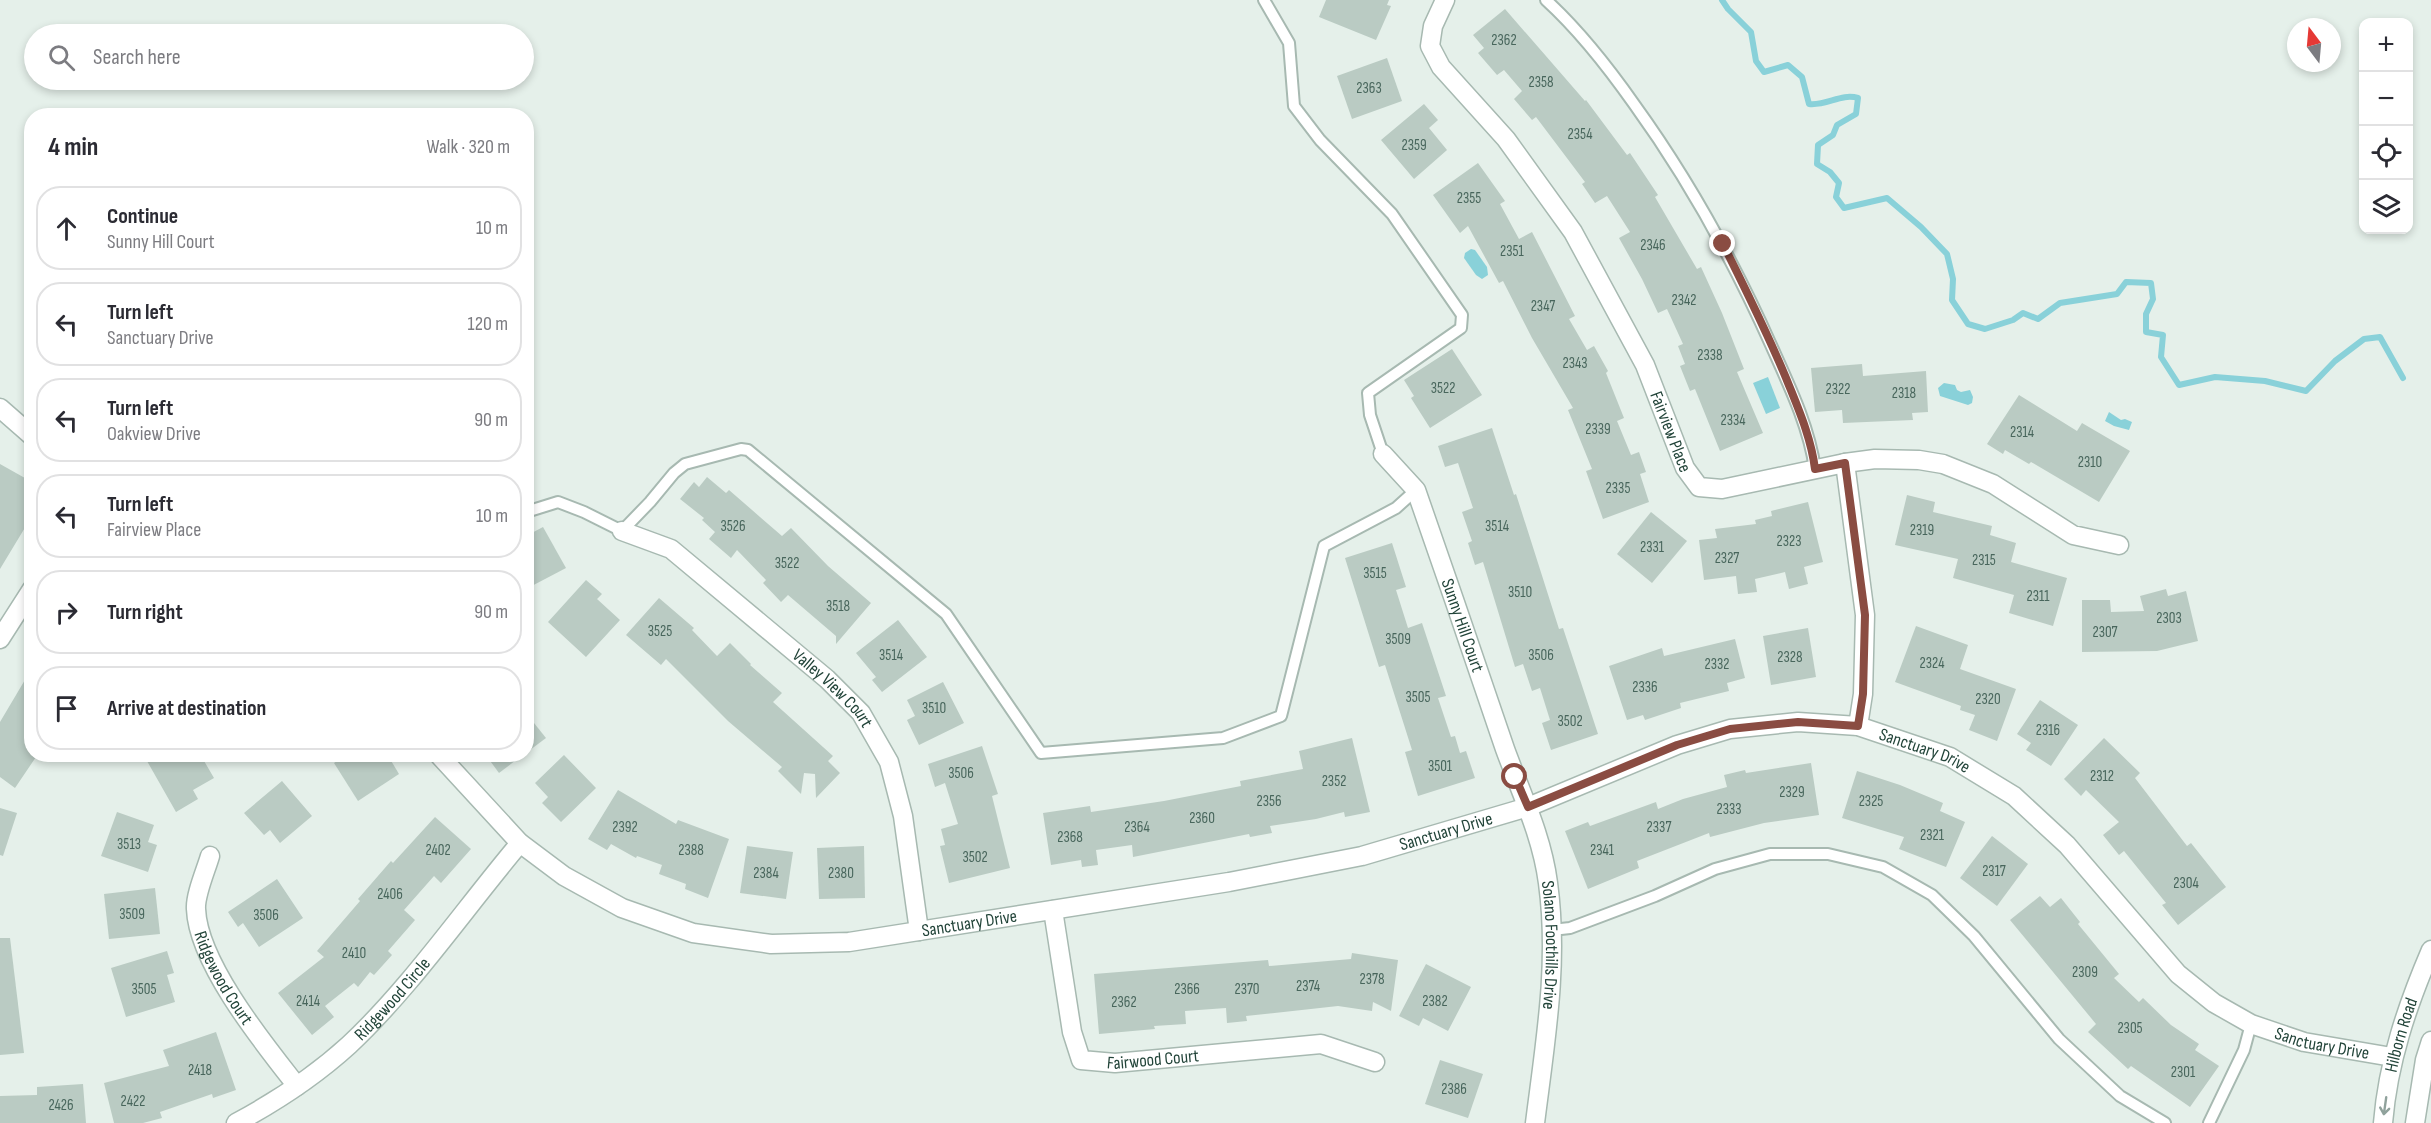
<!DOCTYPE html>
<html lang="en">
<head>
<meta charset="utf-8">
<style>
  :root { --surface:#fff; --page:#f2f2f3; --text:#2b2b33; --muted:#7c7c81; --line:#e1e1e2 }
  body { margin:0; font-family:"Sofia Sans Condensed",sans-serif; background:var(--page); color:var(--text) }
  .controls { position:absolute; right:18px; top:18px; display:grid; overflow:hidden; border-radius:12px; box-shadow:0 3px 9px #0003 }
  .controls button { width:54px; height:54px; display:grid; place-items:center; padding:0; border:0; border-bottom:2px solid var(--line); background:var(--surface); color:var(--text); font:30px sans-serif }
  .compass { position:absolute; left:2287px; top:18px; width:54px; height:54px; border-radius:50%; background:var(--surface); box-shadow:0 3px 9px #0003; rotate:344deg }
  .stop { position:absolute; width:18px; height:18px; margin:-14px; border:4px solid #8a4c42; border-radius:50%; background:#fff }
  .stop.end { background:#8a4c42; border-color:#fff; box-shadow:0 2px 6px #0008 }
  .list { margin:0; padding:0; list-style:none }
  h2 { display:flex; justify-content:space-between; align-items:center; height:78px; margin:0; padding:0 24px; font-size:26px }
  h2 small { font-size:20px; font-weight:400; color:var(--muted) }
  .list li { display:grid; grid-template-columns:39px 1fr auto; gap:18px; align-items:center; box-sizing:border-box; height:84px; margin:0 12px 12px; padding:0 12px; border:2px solid var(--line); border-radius:24px }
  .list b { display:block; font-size:22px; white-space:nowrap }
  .list p { margin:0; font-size:20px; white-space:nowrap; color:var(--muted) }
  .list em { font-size:20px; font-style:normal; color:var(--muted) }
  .icon { flex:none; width:33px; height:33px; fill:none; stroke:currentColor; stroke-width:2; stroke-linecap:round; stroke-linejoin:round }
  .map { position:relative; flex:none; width:2431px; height:1123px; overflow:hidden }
  .search { position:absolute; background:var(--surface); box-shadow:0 3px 9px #0003; left:24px; top:24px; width:510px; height:66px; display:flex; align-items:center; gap:15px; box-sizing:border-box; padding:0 21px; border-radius:33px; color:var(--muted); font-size:22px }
  .panel { position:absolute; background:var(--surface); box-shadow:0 3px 9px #0003; left:24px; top:108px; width:510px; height:654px; border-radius:24px }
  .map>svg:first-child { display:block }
</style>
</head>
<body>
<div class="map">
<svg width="2431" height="1123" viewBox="0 0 2431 1123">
  <rect width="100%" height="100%" fill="#e5f0ea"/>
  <g fill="#89d1d9">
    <polygon points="1471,249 1475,250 1487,267 1488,275 1482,279 1476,275 1464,258 1465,253"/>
    <polygon points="1768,377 1780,408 1766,414 1753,383"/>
    <polygon points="1944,383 1955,385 1957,390 1961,392 1970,390 1973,397 1972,403 1968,405 1940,396 1938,388"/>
    <polygon points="2109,412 2121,420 2125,419 2132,422 2129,430 2114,426 2105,421"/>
  </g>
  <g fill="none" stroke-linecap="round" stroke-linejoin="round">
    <path stroke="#89d1d9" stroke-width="6" d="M1722 0 1728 9 1751 32 1756 61 1764 72 1788 65 1802 77 1809 104C1827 106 1841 93 1858 98L1856 114 1837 125 1833 135 1818 145 1817 164 1830 172 1839 183 1836 197 1844 208 1887 198 1921 227 1947 254 1953 279 1952 300 1968 324 1985 329 2013 320 2023 313 2038 319 2060 303 2117 294 2126 282 2151 283 2153 299 2146 314V332L2163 335 2161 357 2179 385 2215 377 2265 381 2306 391 2335 361 2364 339 2380 337 2403 378"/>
  </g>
  <g fill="#bacbc3">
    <polygon points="1326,0 1389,0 1387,5 1391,6 1376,40 1319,17"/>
    <polygon points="1505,9 1585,101 1586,100 1627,155 1630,153 1658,195 1655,197 1697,269 1701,267 1722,313 1744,369 1737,372 1763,433 1720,451 1695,389 1690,391 1680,366 1685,364 1678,346 1683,344 1667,309 1658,313 1642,279 1619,238 1630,232 1607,196 1595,203 1582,184 1585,182 1536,117 1532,120 1514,99 1522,91 1504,70 1497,75 1478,53 1484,48 1473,35"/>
    <polygon points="1387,58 1402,101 1352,119 1337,76"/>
    <polygon points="1424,104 1438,120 1429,128 1447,150 1414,179 1381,140"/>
    <polygon points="1478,163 1505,201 1500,204 1519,239 1532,232 1575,316 1569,319 1587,350 1594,346 1608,371 1606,373 1624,418 1617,421 1631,455 1639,452 1646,472 1640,474 1649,502 1603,519 1586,471 1592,469 1568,410 1573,408 1532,338 1503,281 1499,283 1468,226 1460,233 1433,195"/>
    <polygon points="1452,349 1482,395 1430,428 1411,398 1414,396 1404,380"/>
    <polygon points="1862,364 1863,376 1926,371 1928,412 1912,413 1913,420 1843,423 1842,410 1815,412 1811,368"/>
    <polygon points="2019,395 2077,431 2082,423 2130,451 2099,502 2031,462 2029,464 2005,450 2003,454 1987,444"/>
    <polygon points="1492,428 1514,495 1516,494 1559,629 1563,628 1598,734 1551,750 1542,723 1550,720 1540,688 1532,691 1523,664 1515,667 1483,562 1475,565 1468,543 1472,541 1462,512 1473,508 1458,463 1445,467 1438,446"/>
    <polygon points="0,464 32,482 32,503 26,512 32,516 0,569"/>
    <polygon points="707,477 726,493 729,490 782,536 791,528 828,566 871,603 836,644 836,636 788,595 781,602 763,583 766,580 737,550 731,558 709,539 715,532 702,520 704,518 680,499 694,482 699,487"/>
    <polygon points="1907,495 1935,502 1933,512 1992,526 1990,535 2016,543 2011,562 2067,578 2053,626 2009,613 2014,595 1953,578 1958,559 1895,545"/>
    <polygon points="1808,502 1823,562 1804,567 1808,584 1789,589 1785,572 1755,579 1757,592 1738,594 1736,576 1704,580 1699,540 1717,538 1715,529 1756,524 1755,520 1772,516 1771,511"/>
    <polygon points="1651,512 1687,541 1652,583 1617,554"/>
    <polygon points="543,527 566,568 526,589 526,536"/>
    <polygon points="1392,543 1406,587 1396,590 1408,628 1422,623 1446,696 1438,698 1451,737 1455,736 1460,753 1466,751 1475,778 1418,796 1405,752 1412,750 1385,665 1379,667 1345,558"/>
    <polygon points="586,580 602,594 597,599 620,620 586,657 548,622"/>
    <polygon points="2166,589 2168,596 2186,591 2198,641 2157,651 2082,652 2082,600 2110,600 2111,612 2144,611 2140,596"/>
    <polygon points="659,598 694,628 692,630 717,656 730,643 751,664 750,665 782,693 773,702 833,756 828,761 840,773 816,798 815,774 804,773 801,794 778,771 782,767 728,721 666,659 661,665 626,635"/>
    <polygon points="898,620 927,657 882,692 872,680 876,677 856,653"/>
    <polygon points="1916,626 1968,645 1960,669 2016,689 1997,741 1969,730 1975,715 1960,710 1961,706 1895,682"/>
    <polygon points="1808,628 1816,677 1771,685 1763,636"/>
    <polygon points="1735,639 1745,678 1727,683 1729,691 1680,703 1681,708 1645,720 1643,715 1627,720 1609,666 1662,648 1664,656"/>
    <polygon points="32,668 32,754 38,754 15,788 0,777 0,722"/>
    <polygon points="943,682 964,723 919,745 907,720 915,716 907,700"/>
    <polygon points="2040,700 2078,725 2051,766 2026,750 2031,743 2017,734"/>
    <polygon points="526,713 546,738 526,753"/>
    <polygon points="1352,738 1370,812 1345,817 1344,812 1316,819 1270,826 1272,833 1250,837 1249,834 1133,857 1132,845 1096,850 1098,865 1082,867 1081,860 1051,865 1043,813 1090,806 1091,812 1164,801 1241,786 1240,781 1303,769 1299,751"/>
    <polygon points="2104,738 2140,773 2135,778 2187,846 2191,843 2226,887 2178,925 2162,905 2166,903 2124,851 2119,855 2103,835 2119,822 2086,790 2081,796 2064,779"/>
    <polygon points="982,746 998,794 992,796 1010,868 949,883 940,846 945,845 941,829 958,824 945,783 935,787 928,764"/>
    <polygon points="159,754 200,754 214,778 193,790 198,799 176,812 147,761"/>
    <polygon points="347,754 387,754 399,774 358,801 334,763"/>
    <polygon points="485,754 524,754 499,773"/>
    <polygon points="564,755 596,788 561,822 542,803 548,797 535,783"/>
    <polygon points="1811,763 1819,815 1764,823 1710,837 1709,833 1637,861 1639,868 1588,889 1565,831 1588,822 1590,826 1656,802 1658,809 1683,799 1727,787 1724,775 1745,770 1746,773"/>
    <polygon points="1857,771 1900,785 1943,803 1940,811 1965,822 1946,867 1899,849 1904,837 1842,818"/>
    <polygon points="282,781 312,816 280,843 270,830 264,835 244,813"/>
    <polygon points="618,790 676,824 678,820 729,839 708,898 685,889 686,884 659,874 662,865 637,856 636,858 611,844 607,850 588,839"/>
    <polygon points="0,808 17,813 3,856 0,855"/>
    <polygon points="117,812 154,825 148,842 157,845 148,872 101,856"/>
    <polygon points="435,817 471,849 441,883 434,876 404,910 415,920 388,951 392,955 374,975 370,972 358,987 354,983 325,1006 334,1017 312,1035 278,993 324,957 317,951 360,901 358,899 391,861 393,863"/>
    <polygon points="1992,836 2028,864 1997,906 1960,878"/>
    <polygon points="747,846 793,852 786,899 740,893"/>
    <polygon points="864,846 865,898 819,899 817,848"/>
    <polygon points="277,879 303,918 259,947 243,923 238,927 228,912"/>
    <polygon points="155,888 160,934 109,939 104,894"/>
    <polygon points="2040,896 2050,907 2061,898 2080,922 2078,924 2119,974 2114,978 2139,1002 2143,998 2171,1025 2199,1044 2195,1050 2219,1066 2190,1107 2131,1066 2128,1069 2088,1032 2096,1024 2010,920"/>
    <polygon points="0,938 10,938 24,1053 0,1055"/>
    <polygon points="167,951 174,973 167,975 175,1002 126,1017 111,968"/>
    <polygon points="1352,953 1398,960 1391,1011 1373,1002 1372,1011 1338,1006 1246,1016 1247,1021 1227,1023 1226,1008 1185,1011 1186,1024 1154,1026 1155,1029 1099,1034 1094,974 1268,960 1269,966 1351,959"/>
    <polygon points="1426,964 1471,987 1448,1031 1423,1018 1419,1026 1399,1016"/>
    <polygon points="216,1032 236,1090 213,1098 212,1094 160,1112 162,1118 143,1123 114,1123 104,1083 169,1066 163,1050"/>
    <polygon points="1440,1060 1483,1074 1468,1118 1425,1104"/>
    <polygon points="83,1084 86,1123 0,1123 0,1096 37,1095 37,1087"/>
  </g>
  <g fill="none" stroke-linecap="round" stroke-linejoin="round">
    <defs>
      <g id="service">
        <polyline points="1264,0 1289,43 1294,106 1320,140 1392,214 1462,315 1461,328 1368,393 1370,415 1383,454"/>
        <path d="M1546 0C1580 31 1608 67 1634 104 1689 180 1733 260 1771 345 1789 385 1809 426 1815 469"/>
        <polyline points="526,512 558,502 584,512 622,531 650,502 674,473 685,464 741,449 748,450 946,614 1041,753 1223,738 1281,716 1324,546 1396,508 1416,490"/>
        <polyline points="1552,930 1570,928 1655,896 1715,869 1770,854 1828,854 1883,867 1932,895 1974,936 2059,1039 2120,1096 2165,1123"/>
        <polyline points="2209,1123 2244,1050 2251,1024"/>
      </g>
      <g id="minor">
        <path id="s1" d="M1445 0 1433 26 1430 46 1441 67 1506 139 1573 232 1645 365 1685 468 1699 487 1722 489 1845 463 1875 459 1919 460 1943 464 1993 484 2073 535 2119 545"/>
        <polyline points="0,408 32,436"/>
        <path id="s2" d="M1383 454 1416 490C1446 576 1476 663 1505 749 1521 793 1542 836 1548 883 1559 964 1545 1043 1535 1123"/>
        <polyline points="1845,463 1865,615 1863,694 1858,726"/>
        <path id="s3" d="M622 531 671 549 827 679 861 713 889 762 903 816 919 931"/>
        <polyline points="0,639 32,589"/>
        <path id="s4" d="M438 754 520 843 564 876 622 908 693 933 771 944 849 942 1229 882 1362 856 1528 807 1677 745 1730 729 1798 722 1858 726 1950 757 2014 796 2067 845 2178 974 2214 1003 2251 1024 2304 1042 2392 1057"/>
        <path id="s5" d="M210 856C206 870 195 895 196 909 198 963 264 1044 297 1086"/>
        <path id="s6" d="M1053 910 1072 1032 1081 1060 1115 1063 1321 1044 1375 1062"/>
        <path id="s7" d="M236 1123C277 1101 315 1076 349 1045 411 987 465 908 520 843"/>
      </g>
      <g id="tertiary">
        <path id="s8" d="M2383 1123C2388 1062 2407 1006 2431 950"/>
        <polyline points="2415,1123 2425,1060 2431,1041"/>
      </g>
    </defs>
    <use href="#service" stroke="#a7b9b1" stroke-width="14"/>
    <use href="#minor" stroke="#a7b9b1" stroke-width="21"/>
    <use href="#tertiary" stroke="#a7b9b1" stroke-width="21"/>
    <use href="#service" stroke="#fff" stroke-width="10"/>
    <use href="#minor" stroke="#fff" stroke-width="18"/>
    <use href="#tertiary" stroke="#fff" stroke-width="18"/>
  </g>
  <defs><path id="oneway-shaft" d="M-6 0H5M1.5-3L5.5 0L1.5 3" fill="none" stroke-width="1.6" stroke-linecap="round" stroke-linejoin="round" transform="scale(1.5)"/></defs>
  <use stroke="#90a29c" href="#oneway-shaft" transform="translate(2385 1106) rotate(98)"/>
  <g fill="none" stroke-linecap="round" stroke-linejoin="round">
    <path stroke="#8a4c42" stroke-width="8" d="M1515 777 1528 807 1677 745 1730 729 1798 722 1858 726 1863 694 1865 615 1845 463 1815 469C1811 437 1798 408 1786 378 1767 332 1745 288 1723 244"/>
  </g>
  <g text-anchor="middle" stroke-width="5" stroke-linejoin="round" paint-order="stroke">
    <g font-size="15" fill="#48665c">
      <text x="1504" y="45">2362</text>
      <text x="1541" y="87">2358</text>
      <text x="1369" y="93">2363</text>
      <text x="1580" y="139">2354</text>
      <text x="1414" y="150">2359</text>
      <text x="1469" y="203">2355</text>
      <text x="1653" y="250">2346</text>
      <text x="1512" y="256">2351</text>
      <text x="1684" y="305">2342</text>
      <text x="1543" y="311">2347</text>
      <text x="1710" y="360">2338</text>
      <text x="1575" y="368">2343</text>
      <text x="1443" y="393">3522</text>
      <text x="1838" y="394">2322</text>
      <text x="1904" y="398">2318</text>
      <text x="1733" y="425">2334</text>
      <text x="1598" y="434">2339</text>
      <text x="2022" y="437">2314</text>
      <text x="2090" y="467">2310</text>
      <text x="1618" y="493">2335</text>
      <text x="733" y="531">3526</text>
      <text x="1497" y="531">3514</text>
      <text x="1922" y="535">2319</text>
      <text x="1789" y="546">2323</text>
      <text x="1652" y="552">2331</text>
      <text x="1727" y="563">2327</text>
      <text x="1984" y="565">2315</text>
      <text x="787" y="568">3522</text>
      <text x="1375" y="578">3515</text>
      <text x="1520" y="597">3510</text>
      <text x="2038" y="601">2311</text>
      <text x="838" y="611">3518</text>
      <text x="2169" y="623">2303</text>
      <text x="660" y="636">3525</text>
      <text x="2105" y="637">2307</text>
      <text x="1398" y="644">3509</text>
      <text x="891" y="660">3514</text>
      <text x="1541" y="660">3506</text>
      <text x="1790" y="662">2328</text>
      <text x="1932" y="668">2324</text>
      <text x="1717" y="669">2332</text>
      <text x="1645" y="692">2336</text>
      <text x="1418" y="702">3505</text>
      <text x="1988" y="704">2320</text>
      <text x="934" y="713">3510</text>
      <text x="1570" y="726">3502</text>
      <text x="2048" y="735">2316</text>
      <text x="1440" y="771">3501</text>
      <text x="961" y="778">3506</text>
      <text x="2102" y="781">2312</text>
      <text x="1334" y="786">2352</text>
      <text x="1792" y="797">2329</text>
      <text x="1269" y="806">2356</text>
      <text x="1871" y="806">2325</text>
      <text x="1729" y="814">2333</text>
      <text x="1202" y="823">2360</text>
      <text x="625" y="832">2392</text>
      <text x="1137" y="832">2364</text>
      <text x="1659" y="832">2337</text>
      <text x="1932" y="840">2321</text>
      <text x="1070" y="842">2368</text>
      <text x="129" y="849">3513</text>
      <text x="438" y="855">2402</text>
      <text x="691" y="855">2388</text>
      <text x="1602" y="855">2341</text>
      <text x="975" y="862">3502</text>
      <text x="1994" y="876">2317</text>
      <text x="766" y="878">2384</text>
      <text x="841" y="878">2380</text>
      <text x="2186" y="888">2304</text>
      <text x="390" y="899">2406</text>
      <text x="132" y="919">3509</text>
      <text x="266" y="920">3506</text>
      <text x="354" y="958">2410</text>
      <text x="2085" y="977">2309</text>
      <text x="1372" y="984">2378</text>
      <text x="1308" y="991">2374</text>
      <text x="144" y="994">3505</text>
      <text x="1187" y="994">2366</text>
      <text x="1247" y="994">2370</text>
      <text x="308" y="1006">2414</text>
      <text x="1435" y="1006">2382</text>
      <text x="1124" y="1007">2362</text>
      <text x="2130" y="1033">2305</text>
      <text x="200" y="1075">2418</text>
      <text x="2183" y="1077">2301</text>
      <text x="1454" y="1094">2386</text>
      <text x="133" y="1106">2422</text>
      <text x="61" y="1110">2426</text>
    </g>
    <g font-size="18" fill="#224439" stroke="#f7fbf9">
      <text dy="6" stroke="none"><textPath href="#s1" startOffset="507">Fairview Place</textPath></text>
      <text dy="6" stroke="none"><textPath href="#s2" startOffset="192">Sunny Hill Court</textPath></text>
      <text dy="6" stroke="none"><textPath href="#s3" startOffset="266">Valley View Court</textPath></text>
      <text dy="6" stroke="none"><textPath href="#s4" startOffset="1584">Sanctuary Drive</textPath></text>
      <text dy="6" stroke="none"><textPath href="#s4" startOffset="1082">Sanctuary Drive</textPath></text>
      <text dy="6" stroke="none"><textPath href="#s4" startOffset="596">Sanctuary Drive</textPath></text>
      <text dy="6" stroke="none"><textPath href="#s2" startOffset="526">Solano Foothills Drive</textPath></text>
      <text dy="6" stroke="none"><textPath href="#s5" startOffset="130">Ridgewood Court</textPath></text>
      <text dy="6" stroke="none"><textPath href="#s7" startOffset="201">Ridgewood Circle</textPath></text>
      <text dy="6" stroke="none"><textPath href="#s8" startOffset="90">Hilborn Road</textPath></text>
      <text dy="6" stroke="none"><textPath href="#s4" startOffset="2090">Sanctuary Drive</textPath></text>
      <text dy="6" stroke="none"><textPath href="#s6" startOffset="225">Fairwood Court</textPath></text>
    </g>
  </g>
</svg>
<div class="controls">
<button>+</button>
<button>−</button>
<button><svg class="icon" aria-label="locate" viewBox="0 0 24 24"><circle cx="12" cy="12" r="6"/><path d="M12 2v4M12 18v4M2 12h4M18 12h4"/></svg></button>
<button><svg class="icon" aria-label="layers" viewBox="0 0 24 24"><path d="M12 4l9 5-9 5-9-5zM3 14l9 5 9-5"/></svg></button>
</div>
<svg class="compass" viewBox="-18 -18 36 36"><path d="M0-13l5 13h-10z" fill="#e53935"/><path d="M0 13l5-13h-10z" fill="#7c7c81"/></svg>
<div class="stop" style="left:1515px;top:777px"></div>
<div class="stop end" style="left:1723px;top:244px"></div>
<div class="search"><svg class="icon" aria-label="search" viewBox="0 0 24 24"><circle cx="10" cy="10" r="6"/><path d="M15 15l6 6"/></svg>Search here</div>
<section class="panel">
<h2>4 min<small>Walk · 320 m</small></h2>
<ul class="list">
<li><svg class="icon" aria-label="ahead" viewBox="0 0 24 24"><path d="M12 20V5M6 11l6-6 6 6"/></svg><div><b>Continue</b><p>Sunny Hill Court</p></div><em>10 m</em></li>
<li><svg class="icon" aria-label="left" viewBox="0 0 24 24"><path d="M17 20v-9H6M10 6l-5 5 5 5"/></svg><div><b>Turn left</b><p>Sanctuary Drive</p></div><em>120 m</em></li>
<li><svg class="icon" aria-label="left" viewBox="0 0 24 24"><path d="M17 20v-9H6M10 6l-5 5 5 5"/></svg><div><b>Turn left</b><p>Oakview Drive</p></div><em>90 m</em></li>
<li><svg class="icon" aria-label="left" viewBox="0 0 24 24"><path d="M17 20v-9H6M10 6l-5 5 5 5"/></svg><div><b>Turn left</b><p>Fairview Place</p></div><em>10 m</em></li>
<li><svg class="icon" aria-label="right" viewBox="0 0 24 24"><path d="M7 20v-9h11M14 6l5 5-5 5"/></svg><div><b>Turn right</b></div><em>90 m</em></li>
<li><svg class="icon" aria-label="arrive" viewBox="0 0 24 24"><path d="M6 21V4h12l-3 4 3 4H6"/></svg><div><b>Arrive at destination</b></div></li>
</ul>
</section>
</div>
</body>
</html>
